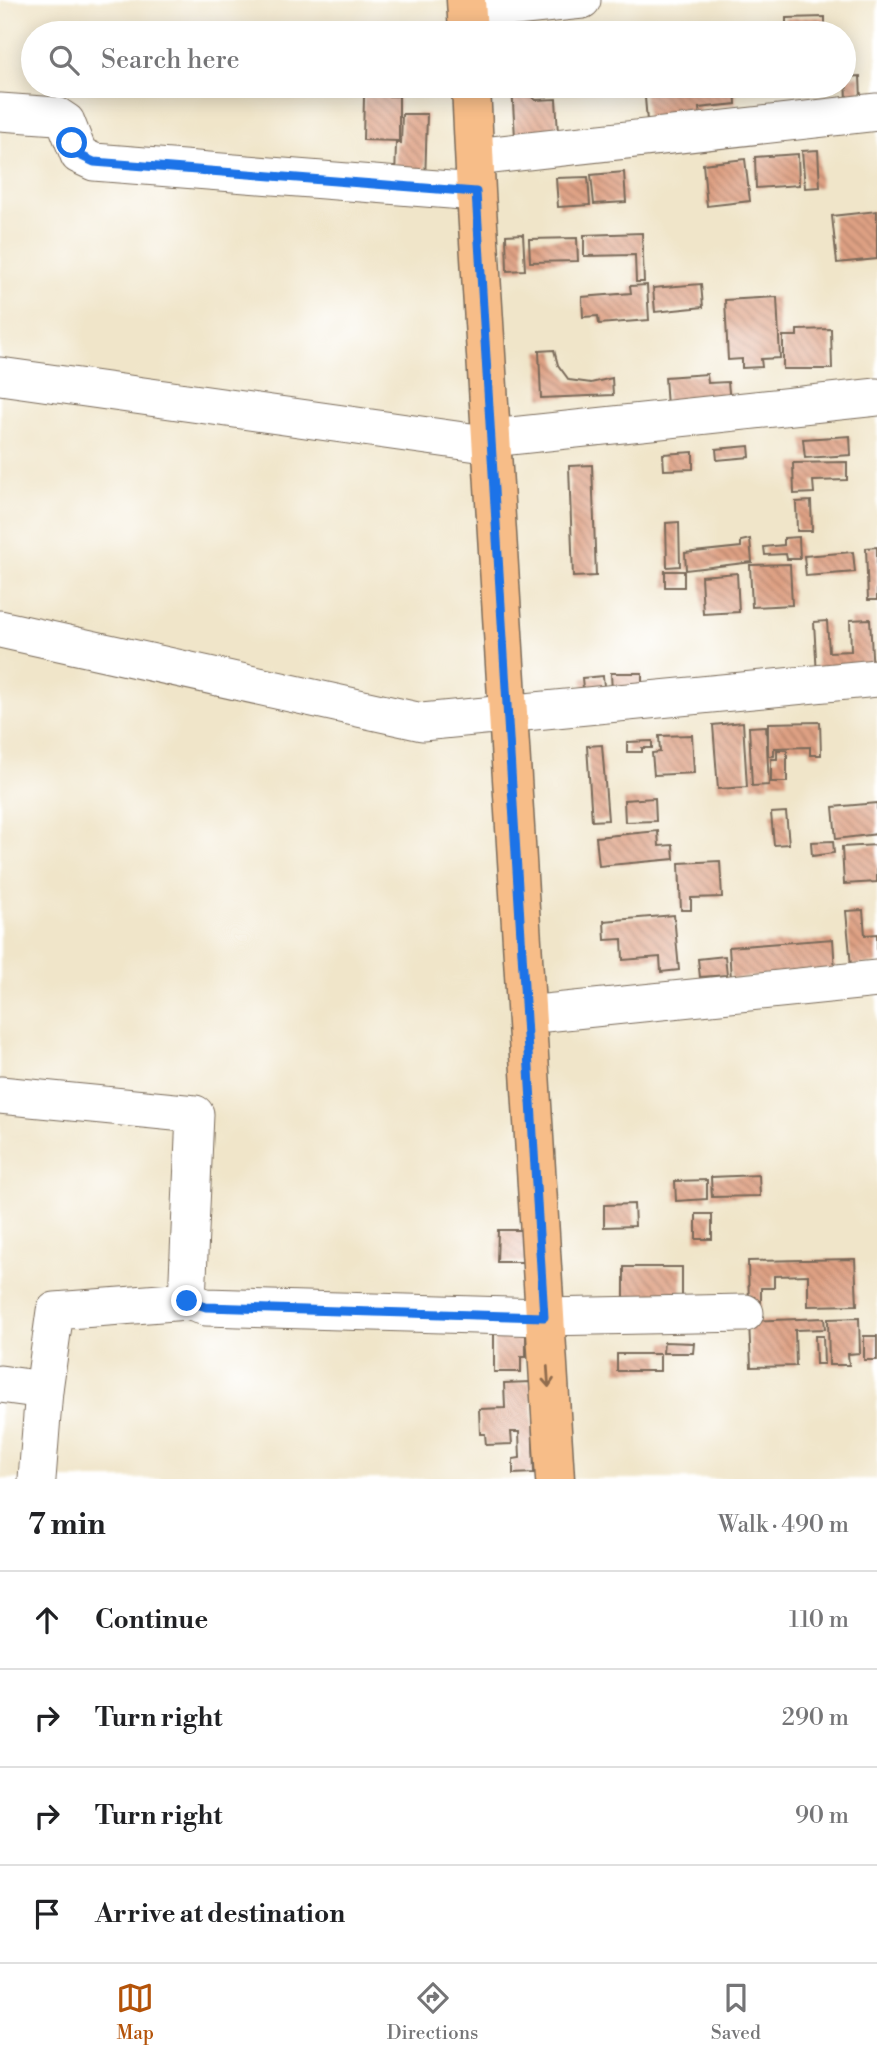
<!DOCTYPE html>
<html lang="en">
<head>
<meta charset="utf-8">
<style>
  :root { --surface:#fff; --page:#f6f6f6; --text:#202124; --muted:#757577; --line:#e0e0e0; --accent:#b45309 }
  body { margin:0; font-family:"Libre Bodoni",serif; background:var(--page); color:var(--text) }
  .stop { position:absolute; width:21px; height:21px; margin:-16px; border:5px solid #1a73e8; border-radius:50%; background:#fff }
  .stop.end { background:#1a73e8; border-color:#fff; box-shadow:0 2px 7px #0008 }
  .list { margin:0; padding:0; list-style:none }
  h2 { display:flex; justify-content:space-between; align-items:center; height:91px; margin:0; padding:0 28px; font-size:30px }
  h2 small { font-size:23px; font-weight:400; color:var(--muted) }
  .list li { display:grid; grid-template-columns:46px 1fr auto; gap:21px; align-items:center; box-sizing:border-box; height:98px; padding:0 28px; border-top:2px solid var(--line) }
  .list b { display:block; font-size:26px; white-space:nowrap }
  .list em { font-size:23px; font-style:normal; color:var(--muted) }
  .icon { flex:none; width:38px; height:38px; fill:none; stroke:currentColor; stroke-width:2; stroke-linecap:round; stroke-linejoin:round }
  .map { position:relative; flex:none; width:877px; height:1479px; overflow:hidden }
  .search { position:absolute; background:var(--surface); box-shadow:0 4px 18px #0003; left:21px; right:21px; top:21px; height:77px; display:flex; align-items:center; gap:18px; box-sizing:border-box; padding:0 24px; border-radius:38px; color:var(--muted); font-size:26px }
  .sheet { height:483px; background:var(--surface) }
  nav { display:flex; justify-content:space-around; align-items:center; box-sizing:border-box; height:98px; border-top:2px solid var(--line); background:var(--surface); font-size:19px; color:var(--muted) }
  nav a { display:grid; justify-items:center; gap:4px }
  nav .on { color:var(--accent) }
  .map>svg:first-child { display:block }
</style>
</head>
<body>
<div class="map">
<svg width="877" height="1479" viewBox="0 0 877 1479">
  <defs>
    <pattern id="building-back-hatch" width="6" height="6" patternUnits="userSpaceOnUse" patternTransform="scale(1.75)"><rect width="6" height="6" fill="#dea083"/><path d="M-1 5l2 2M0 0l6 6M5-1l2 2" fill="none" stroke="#b5836b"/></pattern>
  </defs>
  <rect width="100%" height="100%" fill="#fff"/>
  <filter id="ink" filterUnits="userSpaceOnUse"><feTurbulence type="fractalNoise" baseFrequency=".0143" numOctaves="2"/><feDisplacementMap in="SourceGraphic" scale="14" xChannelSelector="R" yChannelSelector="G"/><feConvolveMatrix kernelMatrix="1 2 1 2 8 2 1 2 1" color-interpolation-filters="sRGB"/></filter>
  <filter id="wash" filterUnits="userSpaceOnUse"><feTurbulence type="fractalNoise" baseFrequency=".00686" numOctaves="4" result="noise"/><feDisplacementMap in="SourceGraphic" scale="28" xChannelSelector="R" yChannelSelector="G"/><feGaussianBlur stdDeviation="1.57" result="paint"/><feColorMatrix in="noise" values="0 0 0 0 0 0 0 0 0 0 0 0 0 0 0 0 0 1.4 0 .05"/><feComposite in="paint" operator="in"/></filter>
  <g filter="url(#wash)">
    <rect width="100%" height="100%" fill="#f0e5c9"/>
    <g id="blocks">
      <g fill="url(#building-back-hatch)">
        <polygon points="825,17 825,33 786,33 786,18"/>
        <polygon points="860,76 861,99 847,100 846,77"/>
        <polygon points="512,86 525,86 526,93 536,100 556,99 558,134 515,137"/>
        <polygon points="644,86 735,86 736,104 699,108 700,117 647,121"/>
        <polygon points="364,96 399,96 399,141 363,140"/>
        <polygon points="402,114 427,114 425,185 395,184 396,142 401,143"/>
        <polygon points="818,150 820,187 805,188 802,151"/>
        <polygon points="798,154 799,185 756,188 755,157"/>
        <polygon points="745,159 750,201 707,206 703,164"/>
        <polygon points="624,172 626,202 594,204 591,175"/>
        <polygon points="588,177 590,205 558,207 556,178"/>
        <polygon points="877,211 877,259 837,263 832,216"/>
        <polygon points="642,233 644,282 636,282 635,255 584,256 584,235"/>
        <polygon points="523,234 525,270 507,271 506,235"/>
        <polygon points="577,238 578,261 530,262 529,239"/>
        <polygon points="701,284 703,307 655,312 653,288"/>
        <polygon points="647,285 649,320 599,324 598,316 583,317 582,297 631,293 630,286"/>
        <polygon points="777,297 780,358 761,359 762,367 742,368 742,359 728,360 725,300"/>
        <polygon points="831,329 832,369 783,369 783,336 797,336 797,330"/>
        <polygon points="554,350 558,365 569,380 591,383 612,378 613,395 541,398 539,351"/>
        <polygon points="707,374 708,383 728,382 730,402 667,407 665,377"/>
        <polygon points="850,436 851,455 805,458 803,439"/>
        <polygon points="749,446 750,457 717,460 716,449"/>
        <polygon points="693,452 693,469 664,470 663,454"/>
        <polygon points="847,462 847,480 813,481 814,493 794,494 793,463"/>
        <polygon points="592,465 596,576 573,577 569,466"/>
        <polygon points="811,501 812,531 797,531 796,502"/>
        <polygon points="679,522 680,566 667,567 666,523"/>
        <polygon points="799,537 800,559 787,559 786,554 765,555 764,547 784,545 784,538"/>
        <polygon points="750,539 752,562 686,570 685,553 741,547 741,541"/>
        <polygon points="877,547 877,600 868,600 866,548"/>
        <polygon points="853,552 855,572 806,576 804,556"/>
        <polygon points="790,564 792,605 752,607 750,565"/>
        <rect x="665" y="571" width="19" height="16"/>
        <polygon points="737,573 739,612 703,614 701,576"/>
        <polygon points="870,619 873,673 817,676 814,622 827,621 829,652 851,651 850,620"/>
        <polygon points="611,673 642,673 642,692 612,692"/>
        <polygon points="603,676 605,696 584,698 582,678"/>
        <polygon points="743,722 747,787 718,789 713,725"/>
        <polygon points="820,722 821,755 810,755 810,747 774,748 774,756 768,756 768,723"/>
        <polygon points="766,726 769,785 752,786 749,727"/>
        <polygon points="692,735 694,773 654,775 652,753 660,752 659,736"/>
        <polygon points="652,741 652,748 642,748 642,752 627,752 627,742"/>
        <polygon points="602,745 608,820 592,821 587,746"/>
        <polygon points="777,750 787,750 787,782 771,782 771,759 777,759"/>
        <polygon points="655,798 656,821 625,822 624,800"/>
        <polygon points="877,803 877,834 836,839 833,807"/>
        <polygon points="786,812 789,844 774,845 771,813"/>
        <polygon points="658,831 659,846 673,845 674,859 599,866 596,837"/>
        <polygon points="833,841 834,853 812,856 811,842"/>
        <polygon points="877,845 877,882 844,884 842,847"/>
        <polygon points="720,861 722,897 691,898 691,910 681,910 679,863"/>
        <polygon points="863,910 865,935 877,934 877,963 851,966 846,911"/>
        <polygon points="674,915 679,970 661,972 660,957 623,960 622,939 605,940 604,921"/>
        <polygon points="833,939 835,971 731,979 729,947"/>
        <polygon points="725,956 727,975 700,977 698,959"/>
        <polygon points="759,1175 760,1196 712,1197 711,1177"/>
        <polygon points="707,1180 707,1199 676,1201 675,1181"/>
        <polygon points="634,1204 635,1226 604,1227 604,1205"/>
        <rect x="696" y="1214" width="16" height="25"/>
        <polygon points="498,1230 530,1230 530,1262 497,1262"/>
        <polygon points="855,1259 857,1305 808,1306 808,1275 774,1276 774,1288 761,1288 761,1307 749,1307 748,1261"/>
        <rect x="624" y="1267" width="58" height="41"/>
        <polygon points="824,1318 825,1329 795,1330 796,1366 751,1367 749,1321"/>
        <polygon points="859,1318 860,1353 848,1354 849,1365 829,1365 828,1319"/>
        <polygon points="526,1325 526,1357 521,1357 521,1372 494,1372 494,1326"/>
        <polygon points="815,1336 823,1336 824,1364 816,1364"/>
        <rect x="864" y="1336" width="13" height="24"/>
        <polygon points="664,1342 694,1343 693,1353 663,1353"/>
        <rect x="617" y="1354" width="43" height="17"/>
        <polygon points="531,1382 534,1473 513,1474 513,1459 520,1458 519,1432 511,1432 512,1444 486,1445 485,1434 480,1434 479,1409 505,1408 504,1383"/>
      </g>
    </g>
  </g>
  <g filter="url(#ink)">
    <use href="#blocks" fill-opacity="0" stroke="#7a6b5a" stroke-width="2"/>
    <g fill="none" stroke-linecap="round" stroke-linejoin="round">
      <defs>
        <g id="minor">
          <polyline points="467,12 582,0"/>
          <polyline points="0,112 57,116 66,122 79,155 94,162 476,192"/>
          <polyline points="475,157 877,112"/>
          <polyline points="0,376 492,445"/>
          <polyline points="492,438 877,397"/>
          <polyline points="0,629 422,722 877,678"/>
          <polyline points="526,1015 877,979"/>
          <polyline points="0,1095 195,1114 187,1301"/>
          <polyline points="0,1384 44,1390"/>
          <polyline points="37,1479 44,1390 55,1311 187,1301 206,1307 544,1317 745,1313"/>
        </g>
        <g id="major">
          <polyline points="466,0 468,33"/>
          <polyline points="471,86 476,192 555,1479"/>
        </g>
      </defs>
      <use href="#minor" stroke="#7a6b5a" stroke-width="39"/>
      <use href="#major" stroke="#7a6b5a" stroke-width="41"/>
      <use href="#minor" stroke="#fff" stroke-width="37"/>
      <use href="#major" stroke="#f7bd88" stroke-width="38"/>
    </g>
    <defs><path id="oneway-shaft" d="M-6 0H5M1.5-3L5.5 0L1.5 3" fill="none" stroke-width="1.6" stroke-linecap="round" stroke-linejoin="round" transform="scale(1.75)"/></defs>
    <use stroke="#906c4e" href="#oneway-shaft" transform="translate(548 1377) rotate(86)"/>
  </g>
  <g fill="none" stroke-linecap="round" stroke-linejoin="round" filter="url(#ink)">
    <polyline stroke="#1a73e8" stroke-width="9" points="72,143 79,155 94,162 476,192 544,1317 206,1307 187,1301"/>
  </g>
</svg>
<div class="stop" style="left:72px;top:143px"></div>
<div class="stop end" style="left:187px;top:1301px"></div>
<div class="search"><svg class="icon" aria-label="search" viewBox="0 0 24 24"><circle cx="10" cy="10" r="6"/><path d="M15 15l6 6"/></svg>Search here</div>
</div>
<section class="sheet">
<h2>7 min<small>Walk · 490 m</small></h2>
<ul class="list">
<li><svg class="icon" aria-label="ahead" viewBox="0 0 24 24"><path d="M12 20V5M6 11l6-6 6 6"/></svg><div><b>Continue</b></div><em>110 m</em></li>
<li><svg class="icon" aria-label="right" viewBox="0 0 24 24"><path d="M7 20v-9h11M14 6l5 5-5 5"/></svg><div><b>Turn right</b></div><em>290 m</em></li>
<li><svg class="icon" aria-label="right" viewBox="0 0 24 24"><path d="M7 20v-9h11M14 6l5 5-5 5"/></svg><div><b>Turn right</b></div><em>90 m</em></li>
<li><svg class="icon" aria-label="arrive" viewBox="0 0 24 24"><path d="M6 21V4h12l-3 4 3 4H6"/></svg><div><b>Arrive at destination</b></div></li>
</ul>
</section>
<nav>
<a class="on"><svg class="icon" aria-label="map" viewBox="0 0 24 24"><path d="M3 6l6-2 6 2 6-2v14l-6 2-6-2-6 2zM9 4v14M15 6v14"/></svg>Map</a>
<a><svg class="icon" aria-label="directions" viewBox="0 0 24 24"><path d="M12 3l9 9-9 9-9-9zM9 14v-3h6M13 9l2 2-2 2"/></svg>Directions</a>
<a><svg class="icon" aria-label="saved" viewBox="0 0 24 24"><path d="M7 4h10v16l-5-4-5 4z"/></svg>Saved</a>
</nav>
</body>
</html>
